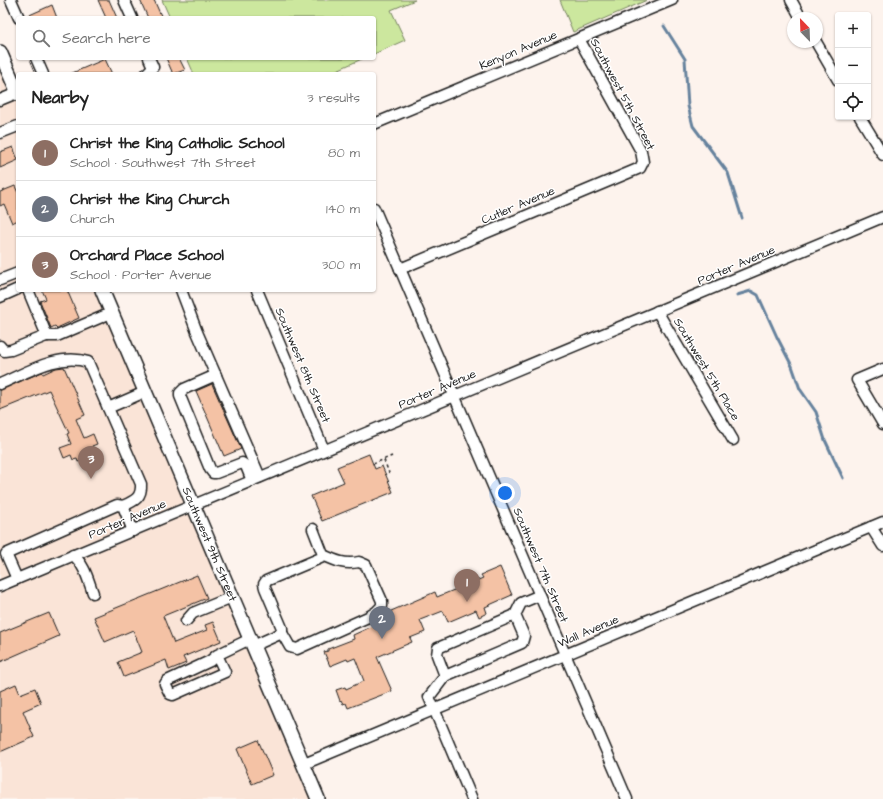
<!DOCTYPE html>
<html lang="en">
<head>
<meta charset="utf-8">
<style>
  :root { --surface:#fff; --page:#f2f2f2; --text:#222; --muted:#767676; --line:#e0e0e0; --accent:#c8321e }
  body { margin:0; font-family:"Architects Daughter",sans-serif; background:var(--page); color:var(--text) }
  .controls { position:absolute; right:12px; top:12px; display:grid; overflow:hidden; border-radius:4px; box-shadow:0 1px 3px #0004 }
  .controls button { width:36px; height:36px; display:grid; place-items:center; padding:0; border:0; border-bottom:1px solid var(--line); background:var(--surface); color:var(--text); font:20px sans-serif }
  .compass { position:absolute; left:787px; top:12px; width:36px; height:36px; border-radius:50%; background:var(--surface); box-shadow:0 1px 3px #0004; rotate:337deg }
  .you { position:absolute; left:505px; top:493px; width:14px; height:14px; margin:-10px; border:3px solid #fff; border-radius:50%; background:#1a73e8; box-shadow:0 0 0 6px #1a73e833 }
  .badge { display:grid; place-items:center; width:26px; height:26px; border-radius:50%; background:var(--accent); color:#fff; font-size:13px; font-weight:700 }
  .pin { position:absolute; translate:-50% -33px; filter:drop-shadow(0 1px 2px #0008) }
  .pin::after { content:''; position:absolute; top:21px; width:14px; height:12px; background:inherit; clip-path:polygon(0 0,100% 0,50% 100%) }
  .list { margin:0; padding:0; list-style:none }
  h2 { display:flex; justify-content:space-between; align-items:center; height:52px; margin:0; padding:0 16px; font-size:17px }
  h2 small { font-size:13px; font-weight:400; color:var(--muted) }
  .list li { display:grid; grid-template-columns:26px 1fr auto; gap:12px; align-items:center; box-sizing:border-box; height:56px; padding:0 16px; border-top:1px solid var(--line) }
  .list b { display:block; font-size:15px; white-space:nowrap }
  .list p { margin:0; font-size:13px; white-space:nowrap; color:var(--muted) }
  .list em { font-size:13px; font-style:normal; color:var(--muted) }
  .icon { flex:none; width:22px; height:22px; fill:none; stroke:currentColor; stroke-width:2; stroke-linecap:round; stroke-linejoin:round }
  .map { position:relative; flex:none; width:883px; height:799px; overflow:hidden }
  .search { position:absolute; background:var(--surface); box-shadow:0 1px 3px #0004; left:16px; top:16px; width:360px; height:44px; display:flex; align-items:center; gap:10px; box-sizing:border-box; padding:0 14px; border-radius:4px; color:var(--muted); font-size:15px }
  .panel { position:absolute; background:var(--surface); box-shadow:0 1px 3px #0004; left:16px; top:72px; width:360px; height:220px; border-radius:4px }
  .map>svg:first-child { display:block }
</style>
</head>
<body>
<div class="map">
<svg width="883" height="799" viewBox="0 0 883 799">
  <rect width="100%" height="100%" fill="#fdf3ed"/>
  <filter id="ink" filterUnits="userSpaceOnUse"><feTurbulence type="fractalNoise" baseFrequency=".025" numOctaves="2"/><feDisplacementMap in="SourceGraphic" scale="8" xChannelSelector="R" yChannelSelector="G"/><feConvolveMatrix kernelMatrix="1 2 1 2 8 2 1 2 1" color-interpolation-filters="sRGB"/></filter>
  <g filter="url(#ink)">
    <polygon fill="#fae4d7" points="0,52 18,94 18,290 102,290 318,799 0,799"/>
    <g fill="#cce79e" stroke="#74825d">
      <polygon points="162,0 415,0 391,10 405,40 374,54 374,18 170,18"/>
      <polygon points="560,0 647,0 573,32"/>
      <polygon points="187,58 364,58 328,74 194,74"/>
    </g>
    <g fill="none" stroke-linecap="round" stroke-linejoin="round">
      <g stroke="#66829d" stroke-width="3">
        <polyline points="664,26 685,59 688,106 693,126 728,173 742,218"/>
        <polyline points="737,295 751,291 758,295 777,337 792,366 800,389 816,412 825,440 843,478"/>
      </g>
    </g>
    <g fill="#f4c2a5" stroke="#1c1c1c">
      <polygon points="98,0 109,0 117,18 106,18"/>
      <polygon points="140,0 154,0 162,18 148,18"/>
      <polygon points="52,5 57,18 25,18 25,17"/>
      <polygon points="166,58 179,58 185,70 173,74"/>
      <polygon points="105,59 112,74 70,74"/>
      <polygon points="13,147 18,160 0,168 0,152"/>
      <polygon points="15,186 18,193 18,220 12,223 4,204 0,206 0,192"/>
      <polygon points="42,290 67,290 79,318 57,328 55,326 51,328 40,301 46,299"/>
      <polygon points="64,367 85,415 76,419 84,438 93,434 97,444 92,446 94,450 91,452 93,456 90,457 92,462 83,466 81,461 78,462 77,459 73,460 71,455 64,458 60,448 71,444 67,434 69,433 49,390 0,410 0,390 42,372 43,374 56,368"/>
      <polygon points="212,384 241,449 224,456 196,391"/>
      <polygon points="369,454 375,469 382,466 393,492 322,521 311,496 344,482 337,467"/>
      <polygon points="500,567 512,595 485,607 487,613 479,617 476,610 448,622 443,611 420,620 425,632 410,638 412,642 377,657 392,691 348,708 346,703 343,704 341,700 340,701 336,690 345,687 346,689 364,681 355,658 348,661 347,659 330,666 324,652 328,651 328,649 354,639 353,635 386,620 384,616 391,613 391,611 435,592 437,597 483,578 481,575"/>
      <polygon points="197,575 207,598 163,616 174,643 207,630 205,625 213,622 221,641 183,657 186,663 169,670 166,660 124,677 118,662 142,652 133,630 105,642 94,617"/>
      <polygon points="49,613 59,636 0,662 0,633"/>
      <polygon points="16,684 20,694 35,688 41,703 23,711 34,737 0,752 0,691"/>
      <polygon points="258,740 273,775 252,784 237,749"/>
    </g>
    <g fill="none" stroke-linecap="round" stroke-linejoin="round">
      <defs>
        <g id="minor">
          <polyline points="11,0 19,18"/>
          <polyline points="124,0 132,18"/>
          <polyline points="791,0 801,18"/>
          <polyline points="816,42 838,80"/>
          <polyline points="36,58 43,74"/>
          <polyline points="146,74 153,67 149,58"/>
          <polyline points="0,100 17,93"/>
          <polyline points="860,117 883,155"/>
          <polyline points="374,124 672,0"/>
          <polyline points="0,133 18,126"/>
          <polyline points="374,208 627,799"/>
          <polyline points="400,269 640,168 643,162 641,151 579,39"/>
          <polyline points="0,280 18,273"/>
          <polyline points="28,290 47,336"/>
          <polyline points="181,290 197,332 260,477"/>
          <polyline points="257,290 324,450"/>
          <polyline points="0,297 18,289"/>
          <polyline points="657,311 733,440"/>
          <polyline points="0,346 4,351 11,350 46,336 57,336 111,313"/>
          <polyline points="883,369 857,380 883,424"/>
          <polyline points="216,375 184,389 180,393 180,396 210,469 213,473 216,473 242,463 246,466 252,481"/>
          <path d="M0 384C26 373 59 352 88 362L108 408"/>
          <path d="M123 506C134 501 142 498 141 484L108 408 145 392"/>
          <polyline points="871,527 883,546"/>
          <path d="M73 555C85 565 88 580 93 593"/>
          <polyline points="17,579 6,554 117,505 123,506 133,531"/>
          <polyline points="0,586 883,217"/>
          <polyline points="186,621 193,613 232,597"/>
          <path d="M282 633 290 647 297 649 368 617 376 612 382 606V601L366 565 359 562C345 565 336 561 323 555"/>
          <polyline points="253,646 282,633 282,628 265,588 264,584 266,581 323,557 322,552 313,529"/>
          <polyline points="217,655 225,672 173,695 170,694 165,684 167,681 210,661 217,655 250,639"/>
          <polyline points="445,676 522,643 524,636 515,615"/>
          <polyline points="304,764 883,522"/>
          <polyline points="472,799 429,697 445,676 437,655 438,648 515,615 521,603 540,595"/>
        </g>
        <g id="major">
          <polyline points="0,52 18,94"/>
          <path id="s1" d="M102 290 318 799"/>
        </g>
      </defs>
      <use href="#minor" stroke="#1c1c1c" stroke-width="13"/>
      <use href="#major" stroke="#1c1c1c" stroke-width="16"/>
      <g stroke="#1c1c1c" stroke-width="1.5" stroke-dasharray="3 3" stroke-linecap="butt">
        <polyline points="384,460 389,473"/>
        <polyline points="373,464 392,456"/>
      </g>
      <use href="#minor" stroke="#fff" stroke-width="10"/>
      <use href="#major" stroke="#fff" stroke-width="13"/>
    </g>
  </g>
  <g text-anchor="middle" stroke-width="3" stroke-linejoin="round" paint-order="stroke">
    <g font-size="12" fill="#1c1c1c" stroke="#fff">
      <text transform="translate(518 50) rotate(-23)" y="4">Kenyon Avenue</text>
      <text transform="translate(623 94) rotate(62)" y="4">Southwest 5th Street</text>
      <text transform="translate(518 205) rotate(-23)" y="4">Cutler Avenue</text>
      <text transform="translate(736 265) rotate(-23)" y="4">Porter Avenue</text>
      <text transform="translate(303 365) rotate(67)" y="4">Southwest 8th Street</text>
      <text transform="translate(707 369) rotate(59)" y="4">Southwest 5th Place</text>
      <text transform="translate(437 389) rotate(-23)" y="4">Porter Avenue</text>
      <text transform="translate(127 519) rotate(-23)" y="4">Porter Avenue</text>
      <text dy="4" stroke="none"><textPath href="#s1" startOffset="276">Southwest 9th Street</textPath></text>
      <text transform="translate(541 565) rotate(67)" y="4">Southwest 7th Street</text>
      <text transform="translate(588 631) rotate(-23)" y="4">Wall Avenue</text>
    </g>
  </g>
</svg>
<div class="controls">
<button>+</button>
<button>−</button>
<button><svg class="icon" aria-label="locate" viewBox="0 0 24 24"><circle cx="12" cy="12" r="6"/><path d="M12 2v4M12 18v4M2 12h4M18 12h4"/></svg></button>
</div>
<svg class="compass" viewBox="-18 -18 36 36"><path d="M0-13l5 13h-10z" fill="#e53935"/><path d="M0 13l5-13h-10z" fill="#767676"/></svg>
<div class="you"></div>
<div class="pin badge" style="left:467px;top:602px;background:#8d6e63">1</div>
<div class="pin badge" style="left:382px;top:639px;background:#6b7280">2</div>
<div class="pin badge" style="left:91px;top:479px;background:#8d6e63">3</div>
<div class="search"><svg class="icon" aria-label="search" viewBox="0 0 24 24"><circle cx="10" cy="10" r="6"/><path d="M15 15l6 6"/></svg>Search here</div>
<section class="panel">
<h2>Nearby<small>3 results</small></h2>
<ul class="list">
<li><span class="badge" style="background:#8d6e63">1</span><div><b>Christ the King Catholic School</b><p>School · Southwest 7th Street</p></div><em>80 m</em></li>
<li><span class="badge" style="background:#6b7280">2</span><div><b>Christ the King Church</b><p>Church</p></div><em>140 m</em></li>
<li><span class="badge" style="background:#8d6e63">3</span><div><b>Orchard Place School</b><p>School · Porter Avenue</p></div><em>300 m</em></li>
</ul>
</section>
</div>
</body>
</html>
